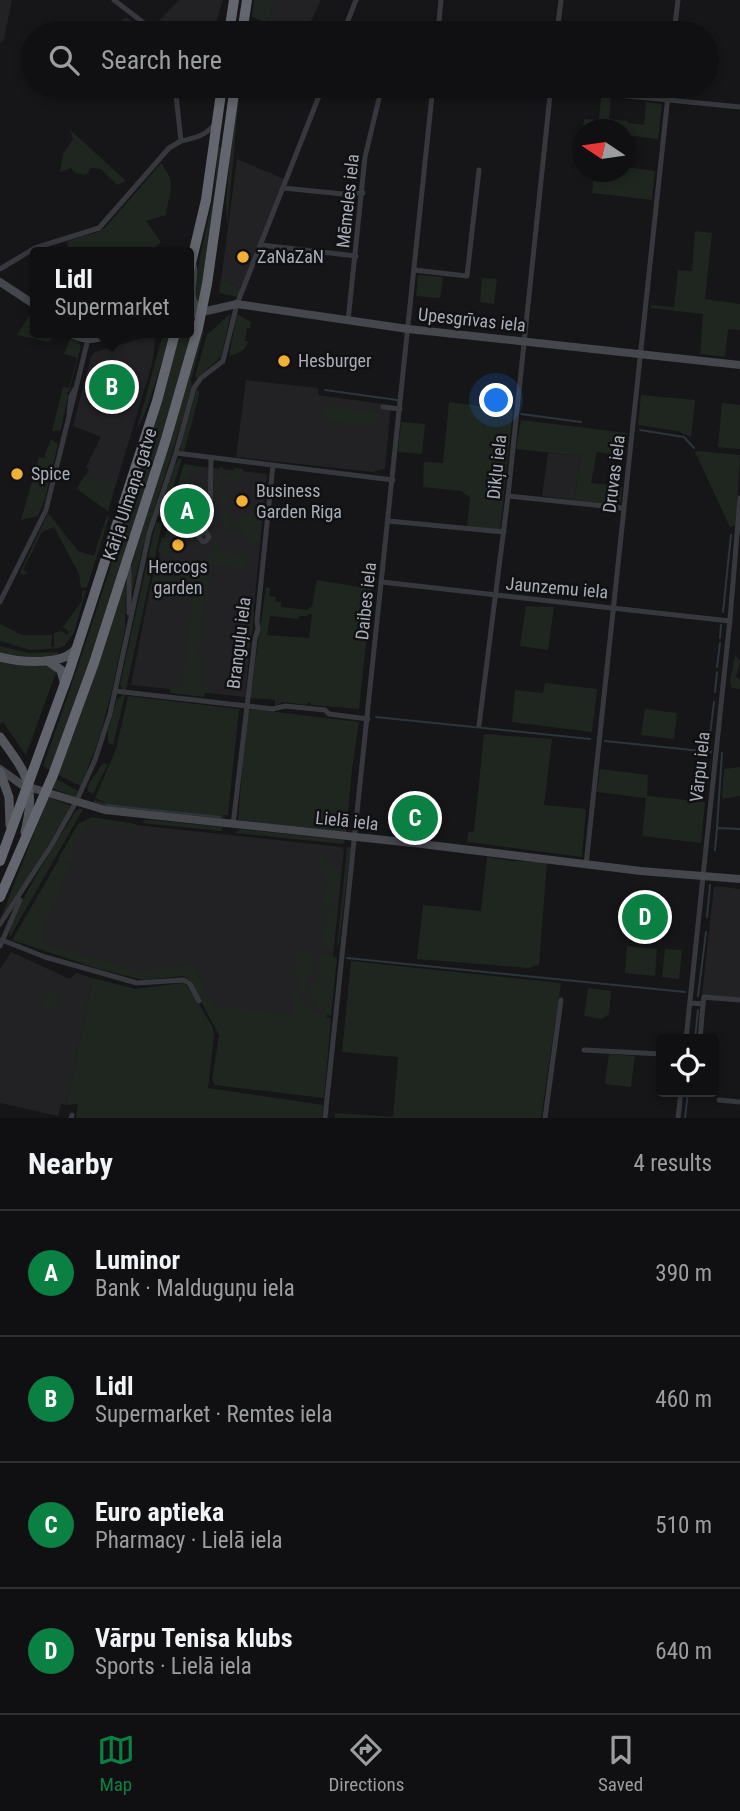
<!DOCTYPE html>
<html lang="en">
<head>
<meta charset="utf-8">
<style>
  :root { --surface:#101012; --page:#1e1e20; --text:#f1f3f6; --muted:#9c9d9f; --line:#303032; --accent:#0b8043 }
  body { margin:0; font-family:"Roboto Condensed",sans-serif; background:var(--page); color:var(--text) }
  .controls { position:absolute; right:21px; bottom:21px; display:grid; overflow:hidden; border-radius:7px; box-shadow:0 4px 10px #0003 }
  .controls button { width:63px; height:63px; display:grid; place-items:center; padding:0; border:0; border-bottom:2px solid var(--line); background:var(--surface); color:var(--text); font:35px sans-serif }
  .compass { position:absolute; left:572px; top:119px; width:63px; height:63px; border-radius:50%; background:var(--surface); box-shadow:0 4px 10px #0003; rotate:283deg }
  .you { position:absolute; left:497px; top:401px; width:24px; height:24px; margin:-18px; border:5px solid #fff; border-radius:50%; background:#1a73e8; box-shadow:0 0 0 10px #1a73e833 }
  .badge { display:grid; place-items:center; width:46px; height:46px; border-radius:50%; background:var(--accent); color:#fff; font-size:23px; font-weight:700 }
  .pin { position:absolute; translate:-50% -50%; border:4px solid #fff; box-shadow:0 2px 7px #0006 }
  .popup { position:absolute; left:30px; top:247px; width:164px; height:91px; box-sizing:border-box; display:grid; place-content:center; border-radius:7px; background:var(--surface); filter:drop-shadow(0 2px 5px #0005); font-size:23px; white-space:nowrap; color:var(--muted) }
  .popup b { font-size:26px; color:var(--text) }
  .popup::after { content:''; position:absolute; left:50%; top:100%; margin-left:-14px; border:14px solid transparent; border-top-color:var(--surface) }
  .list { margin:0; padding:0; list-style:none }
  h2 { display:flex; justify-content:space-between; align-items:center; height:91px; margin:0; padding:0 28px; font-size:30px }
  h2 small { font-size:23px; font-weight:400; color:var(--muted) }
  .list li { display:grid; grid-template-columns:46px 1fr auto; gap:21px; align-items:center; box-sizing:border-box; height:126px; padding:0 28px; border-top:2px solid var(--line) }
  .list b { display:block; font-size:26px; white-space:nowrap }
  .list p { margin:0; font-size:23px; white-space:nowrap; color:var(--muted) }
  .list em { font-size:23px; font-style:normal; color:var(--muted) }
  .icon { flex:none; width:38px; height:38px; fill:none; stroke:currentColor; stroke-width:2; stroke-linecap:round; stroke-linejoin:round }
  .map { position:relative; flex:none; width:740px; height:1118px; overflow:hidden }
  .search { position:absolute; background:var(--surface); box-shadow:0 4px 10px #0003; left:21px; right:21px; top:21px; height:77px; display:flex; align-items:center; gap:18px; box-sizing:border-box; padding:0 24px; border-radius:38px; color:var(--muted); font-size:26px }
  .sheet { height:595px; background:var(--surface) }
  nav { display:flex; justify-content:space-around; align-items:center; box-sizing:border-box; height:98px; border-top:2px solid var(--line); background:var(--surface); font-size:19px; color:var(--muted) }
  nav a { display:grid; justify-items:center; gap:4px }
  nav .on { color:var(--accent) }
  .map>svg:first-child { display:block }
</style>
</head>
<body>
<div class="map">
<svg width="740" height="1118" viewBox="0 0 740 1118">
  <rect width="100%" height="100%" fill="#161618"/>
  <g fill="#222225">
    <polygon points="0,0 12,0 4,39 0,43"/>
    <polygon points="179,0 223,0 214,28 202,33 163,33 155,25"/>
    <polygon points="276,0 321,0 310,23 333,33 290,33 266,23"/>
    <polygon points="237,159 284,179 241,288 221,280"/>
    <polygon points="156,334 152,364 108,511 77,489 89,470 86,467 101,437 73,426 91,357 95,352"/>
    <polygon points="246,380 318,388 318,395 391,405 385,469 372,472 236,457"/>
    <polygon points="548,453 581,456 574,500 542,496"/>
    <polygon points="186,465 267,474 245,697 131,685 150,588"/>
    <polygon points="99,821 342,847 344,851 325,1034 221,1032 186,971 142,978 15,938 77,826 80,823"/>
    <polygon points="714,886 740,889 740,1002 703,1000 702,995"/>
    <polygon points="11,952 70,979 76,973 89,977 92,983 66,1105 61,1104 58,1116 0,1103 0,969"/>
  </g>
  <g fill="#1e261f" fill-rule="evenodd">
    <polygon points="254,0 276,0 266,23 252,17"/>
    <polygon points="126,17 148,33 104,33"/>
    <polygon points="240,86 227,227 226,201 236,95"/>
    <polygon points="601,97 611,98 609,119 628,121 628,123 644,125 646,102 662,104 658,139 626,135 625,144 624,130 583,130 584,119 599,120"/>
    <polygon points="70,130 126,181 117,185 101,169 91,168 86,175 75,173 71,168 60,172 63,154 73,139"/>
    <polygon points="218,147 223,148 199,305 192,293 214,193"/>
    <path d="M161 163C178 186 169 189 166 215L146 221 161 242 151 252H69L67 241 98 232 106 227Z"/>
    <polygon points="625,167 655,171 652,200 592,193 594,172 624,172"/>
    <polygon points="695,231 712,233 705,299 740,304 740,330 728,329 725,357 700,354 703,314 651,308 651,305 674,307 678,270 692,271"/>
    <polygon points="418,275 443,277 440,298 416,296"/>
    <polygon points="482,278 497,279 494,304 480,302"/>
    <polygon points="221,280 241,288 238,297 219,293"/>
    <polygon points="31,313 35,318 35,333 60,333 48,342 17,335"/>
    <polygon points="231,313 221,357 197,378 195,376 207,335"/>
    <path d="M237 314 251 322 250 328H247L245 341H248C246 352 238 353 229 356Z"/>
    <path d="M189 329H193L188 350 107 613 51 771 43 766C94 624 140 478 180 333H189Z"/>
    <path d="M202 331H204L191 380 192 385C173 457 146 525 131 597L130 579 133 559Z"/>
    <path d="M170 333C166 348 145 421 137 428L163 334Z"/>
    <polygon points="70,339 77,341 81,346 69,392 66,393 68,395 61,430 52,431 63,387 69,388 77,358 64,354"/>
    <polygon points="197,389 199,391 199,395 184,452 181,451 181,444"/>
    <polygon points="641,395 695,400 691,437 677,431 638,425"/>
    <polygon points="449,402 513,410 500,530 467,527 470,498 461,491 423,487 424,462 443,463"/>
    <polygon points="722,403 740,405 740,449 718,447"/>
    <polygon points="323,406 378,412 377,422 372,426 325,421 322,418"/>
    <polygon points="521,420 627,433 625,456 597,452 591,483 622,486 621,501 616,505 574,501 581,456 516,449"/>
    <polygon points="401,422 425,424 422,454 398,452"/>
    <polygon points="51,439 58,444 45,499 38,516 21,520 39,457 44,458"/>
    <polygon points="699,451 740,455 736,525 730,527 695,452"/>
    <polygon points="179,459 182,459 164,517 157,515 175,465"/>
    <polygon points="184,464 198,466 196,472 190,469 184,486 178,483"/>
    <polygon points="220,467 223,467 221,476 233,477 234,468 243,469 242,478 237,481 221,481 220,494 232,496 231,498 228,498 227,507 230,508 228,525 238,526 240,515 262,517 258,547 253,546 240,530 240,526 239,530 223,529 223,514 226,512 228,513 229,510 223,511 223,499 214,492"/>
    <polygon points="84,476 115,482 108,511 77,489"/>
    <polygon points="48,513 78,551 94,556 107,515 109,518 87,587 81,588 79,574 54,527 42,532 23,570 28,573 23,575 20,573"/>
    <polygon points="156,522 162,524 126,690 122,689 120,684"/>
    <polygon points="162,537 169,540 168,553 177,554 180,561 172,561 174,556 165,556 164,558 158,551"/>
    <polygon points="215,545 218,545 219,551 212,553 222,552 247,556 246,568 207,564"/>
    <path d="M190 562 198 569 208 568 207 576 211 577 210 585H206V589H210L209 597H205L198 659 202 660 201 669H198L197 672 201 673 200 681 215 693H205L204 697 170 693V687L179 688 183 685 192 598 182 596 183 592 179 591C177 581 178 565 190 562Z"/>
    <polygon points="176,565 180,565 177,569 175,586 152,584 153,573"/>
    <polygon points="126,579 125,629 111,694 100,736 81,786 57,774"/>
    <path d="M317 580 372 589 359 709 311 705V702H308L307 705 283 702 275 706V700L250 698 266 587 270 588 269 596 276 597 275 601 281 602V607L308 610 312 606ZM308 614H312L309 638 267 635 270 616 298 619 299 616H307Z"/>
    <polygon points="86,590 74,633 65,645 59,648 30,650 0,641 0,624 22,635 52,635 51,646 54,647 54,633 62,631 67,635 69,632 63,627 82,601 82,591"/>
    <polygon points="526,606 554,607 548,650 520,646"/>
    <polygon points="254,613 252,634 240,627 238,621 242,614"/>
    <polygon points="0,646 28,653 58,652 58,656 21,658 0,653"/>
    <polygon points="735,655 740,661 736,677 740,680 740,689 732,688 730,681"/>
    <polygon points="0,661 49,665 56,672 26,755 3,722 0,724"/>
    <polygon points="545,683 597,689 592,732 512,722 515,690 543,693"/>
    <polygon points="123,695 125,695 113,745 108,743 108,731 117,699"/>
    <polygon points="128,696 239,709 228,815 223,815 224,820 121,810 93,803 94,800 107,803 95,798 116,749"/>
    <polygon points="252,709 359,722 352,769 346,834 238,820 247,712"/>
    <polygon points="645,709 677,713 674,739 641,735"/>
    <polygon points="484,734 552,739 544,805 586,809 582,857 467,842 468,832 474,831"/>
    <polygon points="103,763 108,764 93,794 88,791 87,787"/>
    <polygon points="740,767 740,796 722,799 724,769"/>
    <polygon points="600,769 648,775 647,796 705,802 701,843 642,836 646,798 597,792"/>
    <polygon points="55,778 78,791 75,797 52,788"/>
    <polygon points="48,797 71,806 34,869 1,918"/>
    <path d="M79 809H83L10 937C5 920 63 833 75 812Z"/>
    <polygon points="92,817 136,824 135,831 134,828 88,824 80,840 76,839 69,854 73,857 73,862 58,860 78,824"/>
    <polygon points="145,820 150,820 223,827 221,831 142,823"/>
    <polygon points="240,829 344,840 345,842 343,844 235,833"/>
    <polygon points="347,847 351,847 339,943 337,947"/>
    <polygon points="318,850 321,851 324,861 341,873 338,896 322,909 325,919 318,928 319,943 315,940 323,898 322,892 330,882 326,881 323,868 319,867 320,854 316,852"/>
    <polygon points="487,857 513,861 547,862 539,965 529,968 417,959 423,905 481,911"/>
    <polygon points="57,863 72,864 43,926 42,943 142,972 191,963 215,1006 291,1015 294,990 297,990 299,978 295,978 298,955 286,953 286,951 310,953 316,972 308,979 306,992 297,991 304,1001 303,1008 307,1007 307,1003 322,1017 331,1018 324,1098 215,1085 212,1080 219,1035 190,981 184,976 143,980 96,968 12,940"/>
    <polygon points="335,903 338,903 333,948 321,947 322,929 327,921 327,911 333,908"/>
    <polygon points="627,946 657,949 655,976 625,973"/>
    <polygon points="665,949 682,950 679,979 662,977"/>
    <polygon points="320,954 337,958 331,1016 324,1014 323,1008 321,1012 309,996 309,988 319,978"/>
    <polygon points="351,961 561,983 541,1118 335,1118 335,1113 393,1117 398,1057 342,1052"/>
    <polygon points="89,977 136,989 183,983 189,987 213,1028 214,1036 208,1088 323,1105 322,1118 76,1118 78,1104 66,1105 92,983"/>
    <polygon points="588,988 611,991 609,1014 602,1019 584,1016"/>
    <path d="M52 989 57 992C60 999 57 1009 49 1012L41 1007 47 991Z"/>
    <polygon points="609,1054 635,1056 631,1087 605,1084"/>
  </g>
  <g fill="none" stroke-linecap="round" stroke-linejoin="round">
    <g stroke="#2c353c" stroke-width="2">
      <polyline points="261,22 289,33"/>
      <polyline points="325,390 397,400"/>
      <polyline points="521,414 581,422"/>
      <polyline points="640,430 684,437 694,448"/>
      <polyline points="723,612 731,535"/>
      <polyline points="720,638 721,625"/>
      <polyline points="717,667 720,643"/>
      <polyline points="715,692 717,672"/>
      <polyline points="376,717 590,739"/>
      <polyline points="605,741 711,752"/>
      <polyline points="708,751 714,702"/>
      <polyline points="106,805 220,817"/>
      <polyline points="717,828 722,753"/>
      <polyline points="715,850 717,828 740,829"/>
      <polyline points="707,917 710,885"/>
      <polyline points="347,958 685,992"/>
      <polyline points="698,996 706,932"/>
      <polyline points="695,1039 698,1010"/>
      <polyline points="685,1118 688,1092"/>
    </g>
    <g stroke="#37383d" stroke-width="5">
      <polyline points="114,0 157,33"/>
      <polyline points="343,33 356,0"/>
      <polyline points="438,33 441,0"/>
      <polyline points="557,33 561,0"/>
      <polyline points="674,33 678,0"/>
      <path d="M175 86 181 141C195 138 205 136 215 124"/>
      <polyline points="526,86 740,107"/>
      <polyline points="283,188 343,194 363,193"/>
      <polyline points="261,245 356,256"/>
      <polyline points="0,269 35,248 99,228 169,148 181,141"/>
      <polyline points="414,270 467,276 479,170"/>
      <polyline points="348,321 365,157 382,86"/>
      <polyline points="383,407 400,409"/>
      <polyline points="69,413 71,396 75,389"/>
      <polyline points="176,453 393,480"/>
      <polyline points="508,496 623,508"/>
      <polyline points="388,521 504,532"/>
      <polyline points="205,530 198,536 203,542 206,541 209,537 205,530 210,514 211,458"/>
      <path d="M382 582C498 596 614 608 730 621"/>
      <polyline points="0,602 46,510 88,339"/>
      <polyline points="129,613 129,567"/>
      <polyline points="115,691 273,709 285,706 325,710 329,714 368,719"/>
      <polyline points="479,725 508,496 551,86"/>
      <polyline points="233,825 255,639 258,629 257,621 273,465"/>
      <polyline points="586,865 669,86"/>
      <polyline points="0,924 51,846 76,802 95,760 110,714 149,534 176,453 194,388 201,378 223,361 237,304 323,86"/>
      <polyline points="2,940 45,957 137,983 184,980 190,984 199,1001"/>
      <polyline points="0,946 20,900"/>
      <polyline points="690,1003 703,1004 704,997 740,1000"/>
      <polyline points="686,1039 730,619 740,498"/>
      <polyline points="700,1039 703,1004"/>
      <polyline points="584,1050 661,1054"/>
      <polyline points="719,1100 740,1102"/>
      <polyline points="71,1118 72,1115"/>
      <polyline points="325,1118 433,86"/>
      <polyline points="545,1118 561,1000"/>
      <polyline points="678,1118 681,1092"/>
    </g>
    <g stroke="#45474d" stroke-width="8">
      <path d="M193 267C195 285 184 298 202 311"/>
      <polyline points="0,282 35,305"/>
      <polyline points="189,315 237,304 408,329 740,365"/>
      <path d="M70 333C87 343 100 338 117 333"/>
      <polyline points="0,769 22,785 105,810 422,844 641,871 740,879"/>
    </g>
    <g stroke="#53555c" stroke-width="9">
      <path d="M0 657C19 662 61 666 75 650"/>
      <polyline points="48,661 61,670 65,685"/>
      <path d="M0 737C26 773 37 785 25 832"/>
      <polyline points="0,772 9,797 10,825"/>
    </g>
    <g stroke="#63666e" stroke-width="10">
      <polyline points="229,33 234,0"/>
      <polyline points="242,33 247,0"/>
      <polyline points="189,272 206,200 222,86"/>
      <polyline points="0,861 69,672 157,401 175,333"/>
      <polyline points="0,897 53,775 94,663 166,439 198,328 207,284 235,86"/>
    </g>
  </g>
  <g fill="#f2b134" stroke="#111113" stroke-width="2.5">
    <circle cx="243" cy="257" r="7"/>
    <circle cx="284" cy="361" r="7"/>
    <circle cx="17" cy="474" r="7"/>
    <circle cx="242" cy="501" r="7"/>
    <circle cx="178" cy="545" r="7"/>
  </g>
  <g text-anchor="middle" stroke-width="5" stroke-linejoin="round" paint-order="stroke">
    <g font-size="18" fill="#a8adb8" stroke="#111113">
      <text transform="translate(348 201) rotate(-84)" y="6">Mēmeles iela</text>
      <text transform="translate(472 320) rotate(6)" y="6">Upesgrīvas iela</text>
      <text transform="translate(497 467) rotate(-84)" y="6">Dikļu iela</text>
      <text transform="translate(614 474) rotate(-83)" y="6">Druvas iela</text>
      <text transform="translate(130 494) rotate(-72)" y="6">Kārļa Ulmaņa gatve</text>
      <text transform="translate(557 588) rotate(5)" y="6">Jaunzemu iela</text>
      <text transform="translate(366 601) rotate(-84)" y="6">Daibes iela</text>
      <text transform="translate(239 643) rotate(-83)" y="6">Branguļu iela</text>
      <text transform="translate(700 767) rotate(-84)" y="6">Vārpu iela</text>
      <text transform="translate(347 821) rotate(6)" y="6">Lielā iela</text>
    </g>
    <g font-size="18" fill="#a8adb8" stroke="#111113" text-anchor="start">
      <text x="257" y="263">ZaNaZaN</text>
      <text x="298" y="367">Hesburger</text>
      <text x="31" y="480">Spice</text>
      <text x="256" y="497">Business<tspan x="256" dy="21">Garden Riga</tspan></text>
      <text x="178" y="573" text-anchor="middle">Hercogs<tspan x="178" dy="21">garden</tspan></text>
    </g>
  </g>
</svg>
<div class="controls">
<button><svg class="icon" aria-label="locate" viewBox="0 0 24 24"><circle cx="12" cy="12" r="6"/><path d="M12 2v4M12 18v4M2 12h4M18 12h4"/></svg></button>
</div>
<svg class="compass" viewBox="-18 -18 36 36"><path d="M0-13l5 13h-10z" fill="#e53935"/><path d="M0 13l5-13h-10z" fill="#9c9d9f"/></svg>
<div class="you"></div>
<div class="pin badge" style="left:187px;top:511px">A</div>
<div class="pin badge" style="left:112px;top:387px">B</div>
<div class="popup"><b>Lidl</b>Supermarket</div>
<div class="pin badge" style="left:415px;top:818px">C</div>
<div class="pin badge" style="left:645px;top:917px">D</div>
<div class="search"><svg class="icon" aria-label="search" viewBox="0 0 24 24"><circle cx="10" cy="10" r="6"/><path d="M15 15l6 6"/></svg>Search here</div>
</div>
<section class="sheet">
<h2>Nearby<small>4 results</small></h2>
<ul class="list">
<li><span class="badge">A</span><div><b>Luminor</b><p>Bank · Malduguņu iela</p></div><em>390 m</em></li>
<li><span class="badge">B</span><div><b>Lidl</b><p>Supermarket · Remtes iela</p></div><em>460 m</em></li>
<li><span class="badge">C</span><div><b>Euro aptieka</b><p>Pharmacy · Lielā iela</p></div><em>510 m</em></li>
<li><span class="badge">D</span><div><b>Vārpu Tenisa klubs</b><p>Sports · Lielā iela</p></div><em>640 m</em></li>
</ul>
</section>
<nav>
<a class="on"><svg class="icon" aria-label="map" viewBox="0 0 24 24"><path d="M3 6l6-2 6 2 6-2v14l-6 2-6-2-6 2zM9 4v14M15 6v14"/></svg>Map</a>
<a><svg class="icon" aria-label="directions" viewBox="0 0 24 24"><path d="M12 3l9 9-9 9-9-9zM9 14v-3h6M13 9l2 2-2 2"/></svg>Directions</a>
<a><svg class="icon" aria-label="saved" viewBox="0 0 24 24"><path d="M7 4h10v16l-5-4-5 4z"/></svg>Saved</a>
</nav>
</body>
</html>
